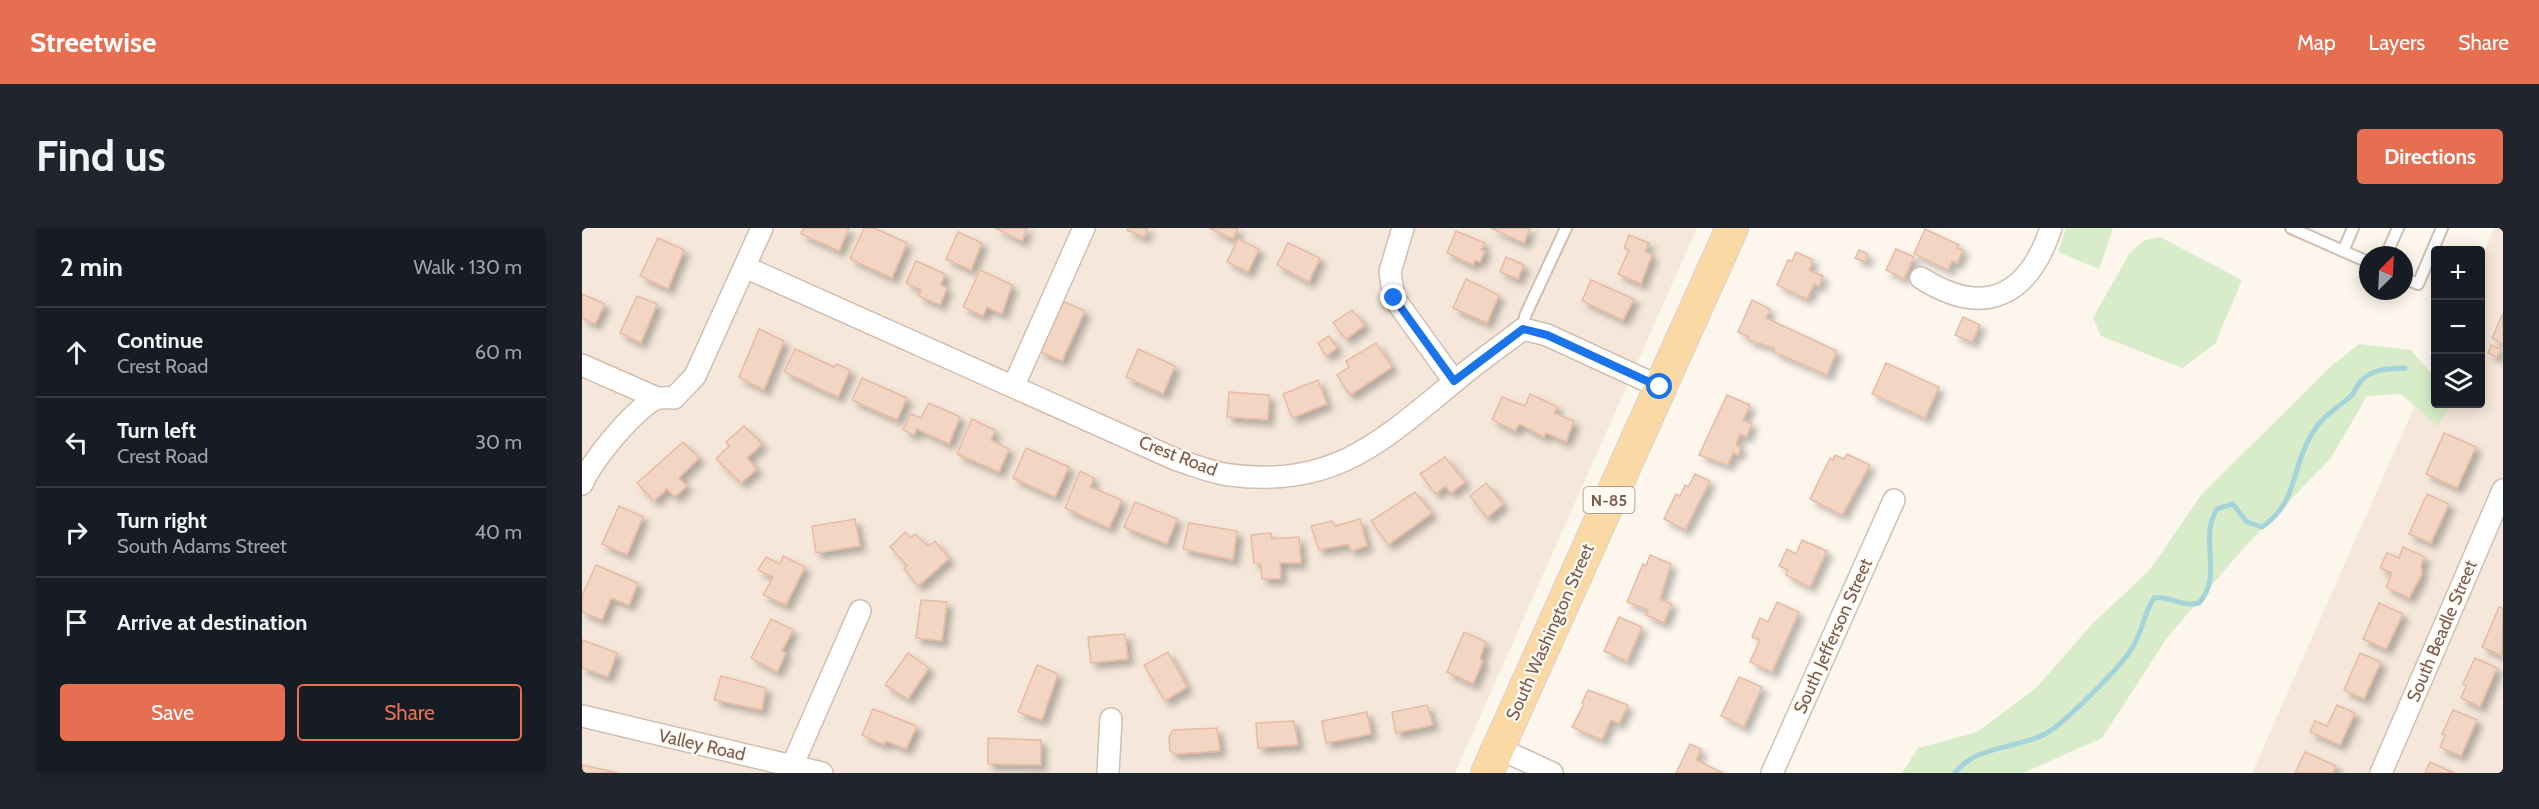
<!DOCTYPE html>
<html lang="en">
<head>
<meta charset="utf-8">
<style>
  :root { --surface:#171b24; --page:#20242c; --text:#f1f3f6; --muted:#9ea1a6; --line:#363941; --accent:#e76f51 }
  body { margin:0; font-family:Cabin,sans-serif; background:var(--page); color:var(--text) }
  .controls { position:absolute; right:18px; top:18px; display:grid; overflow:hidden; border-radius:6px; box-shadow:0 3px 15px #0003 }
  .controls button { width:54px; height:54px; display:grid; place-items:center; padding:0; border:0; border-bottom:2px solid var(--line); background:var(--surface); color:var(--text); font:30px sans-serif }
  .compass { position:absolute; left:1777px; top:18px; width:54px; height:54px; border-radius:50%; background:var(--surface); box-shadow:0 3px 15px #0003; rotate:24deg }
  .stop { position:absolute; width:18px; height:18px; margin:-14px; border:4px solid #1a73e8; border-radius:50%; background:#fff }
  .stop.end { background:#1a73e8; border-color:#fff; box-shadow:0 2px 6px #0008 }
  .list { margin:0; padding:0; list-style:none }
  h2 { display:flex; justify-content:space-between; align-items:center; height:78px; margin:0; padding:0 24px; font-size:26px }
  h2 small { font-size:20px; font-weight:400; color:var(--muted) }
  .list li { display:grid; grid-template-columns:39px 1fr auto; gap:18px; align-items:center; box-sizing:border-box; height:90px; padding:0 24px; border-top:2px solid var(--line) }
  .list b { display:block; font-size:22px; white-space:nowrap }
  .list p { margin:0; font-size:20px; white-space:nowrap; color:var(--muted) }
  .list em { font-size:20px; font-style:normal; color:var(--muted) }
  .actions { display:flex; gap:12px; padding:18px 24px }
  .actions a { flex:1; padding:14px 0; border:2px solid var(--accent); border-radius:6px; text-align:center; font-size:21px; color:var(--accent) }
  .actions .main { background:var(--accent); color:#fff }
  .icon { flex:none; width:33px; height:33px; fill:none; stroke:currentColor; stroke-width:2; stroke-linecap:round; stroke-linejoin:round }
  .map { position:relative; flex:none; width:1921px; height:545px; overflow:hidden; border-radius:6px }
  header { display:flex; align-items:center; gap:36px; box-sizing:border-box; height:84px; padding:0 30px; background:var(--accent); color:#fff }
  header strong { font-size:28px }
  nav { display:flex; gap:33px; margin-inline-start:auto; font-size:21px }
  .intro { display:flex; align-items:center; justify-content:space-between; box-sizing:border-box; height:144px; padding:0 36px }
  h1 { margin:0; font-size:42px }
  .button { padding:15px 27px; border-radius:6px; background:var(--accent); color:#fff; font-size:21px; font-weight:700 }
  main { display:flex; gap:36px; padding:0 36px }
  aside { flex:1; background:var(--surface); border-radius:6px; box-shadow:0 3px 15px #0003 }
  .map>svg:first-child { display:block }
</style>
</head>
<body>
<header>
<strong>Streetwise</strong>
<nav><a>Map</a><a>Layers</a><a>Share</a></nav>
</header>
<div class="intro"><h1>Find us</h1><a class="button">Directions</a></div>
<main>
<aside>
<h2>2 min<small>Walk · 130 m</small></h2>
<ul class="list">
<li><svg class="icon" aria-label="ahead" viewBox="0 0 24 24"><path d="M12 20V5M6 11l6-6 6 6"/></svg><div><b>Continue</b><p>Crest Road</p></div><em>60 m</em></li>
<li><svg class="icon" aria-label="left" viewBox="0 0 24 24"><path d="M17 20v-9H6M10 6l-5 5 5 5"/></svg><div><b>Turn left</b><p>Crest Road</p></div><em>30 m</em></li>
<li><svg class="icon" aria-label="right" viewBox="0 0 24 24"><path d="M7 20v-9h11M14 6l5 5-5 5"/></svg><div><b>Turn right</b><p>South Adams Street</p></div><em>40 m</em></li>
<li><svg class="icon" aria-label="arrive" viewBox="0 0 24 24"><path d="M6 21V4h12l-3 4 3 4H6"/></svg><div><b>Arrive at destination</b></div></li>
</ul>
<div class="actions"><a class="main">Save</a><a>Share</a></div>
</aside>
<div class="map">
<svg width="1921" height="545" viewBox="0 0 1921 545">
  <defs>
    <filter id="shadow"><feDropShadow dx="5.5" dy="5.5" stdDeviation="3" flood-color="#0004"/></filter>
  </defs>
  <rect width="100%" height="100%" fill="#fdf6ec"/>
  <g fill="#f5e8da">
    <polygon points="0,0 1115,0 873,545 0,545"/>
    <polygon points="1912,0 1921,0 1921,545 1670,545 1853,132 1854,176 1898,176 1899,31"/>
  </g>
  <g fill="#d8ecc9">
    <polygon points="1484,0 1531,0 1517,41 1476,24"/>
    <polygon points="1578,9 1660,52 1633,116 1600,140 1519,108 1511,90 1547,26 1563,12"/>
    <polygon points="1777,116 1829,122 1853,150 1854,176 1869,176 1856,199 1819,166 1785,168 1749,230 1658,324 1585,410 1520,510 1441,545 1320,545 1336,520 1395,504 1454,460 1512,394 1567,343 1619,267 1749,138"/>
  </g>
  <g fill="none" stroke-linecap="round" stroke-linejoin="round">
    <path stroke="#a5d3da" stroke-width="5" d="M1373 545C1393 517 1437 521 1465 505 1483 494 1539 439 1550 420 1560 405 1562 385 1572 370 1589 367 1600 380 1617 375 1642 348 1616 311 1635 281L1651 276 1665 294 1680 299C1715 275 1709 244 1727 211 1738 189 1752 183 1769 168 1773 164 1775 157 1779 153 1791 140 1807 141 1823 140"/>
  </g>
  <g fill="#f3d5c3" stroke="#e6bba3" stroke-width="1.5" filter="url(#shadow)">
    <polygon points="222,0 267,0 257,23 219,6"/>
    <polygon points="282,0 292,0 325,15 310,50 268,31"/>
    <polygon points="413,0 445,0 440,13"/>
    <polygon points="546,0 566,0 562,9 545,2"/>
    <polygon points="627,0 656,0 651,11"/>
    <polygon points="909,0 948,0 942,15"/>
    <polygon points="1343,1 1377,17 1375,20 1381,22 1375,35 1370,33 1366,42 1332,26"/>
    <polygon points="874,3 903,15 899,22 903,23 898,34 893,32 891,37 865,25"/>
    <polygon points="376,4 400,15 389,42 364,31"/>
    <polygon points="1047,7 1067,15 1063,23 1070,27 1059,56 1036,46 1047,22 1042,20"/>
    <polygon points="76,10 102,22 86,61 58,48"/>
    <polygon points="656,11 677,21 666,44 645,34"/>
    <polygon points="706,15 738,30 727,54 695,37"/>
    <polygon points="1314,21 1332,29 1322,51 1304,42"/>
    <polygon points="1277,22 1286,26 1283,34 1273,30"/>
    <polygon points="1214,24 1231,32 1227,42 1241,48 1237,58 1232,56 1225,71 1195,57 1206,32 1210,33"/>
    <polygon points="924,29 942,37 936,51 918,44"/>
    <polygon points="334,33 363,46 359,57 365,60 358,77 337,68 339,62 324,55"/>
    <polygon points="398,42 430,57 420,86 405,79 401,88 381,79"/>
    <polygon points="884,51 917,67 905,95 871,80"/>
    <polygon points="1009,52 1052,71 1041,92 1000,73"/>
    <polygon points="0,66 23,76 13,96 0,90"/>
    <polygon points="55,68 75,76 59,115 38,105"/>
    <polygon points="1170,72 1188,81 1184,90 1255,123 1245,147 1192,124 1192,120 1166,112 1167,109 1156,104"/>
    <polygon points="480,73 503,83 480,133 457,123"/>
    <polygon points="770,82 783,97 764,111 751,95"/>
    <polygon points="1921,85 1921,116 1910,110"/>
    <polygon points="1381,89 1398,97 1390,114 1373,107"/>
    <polygon points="177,101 202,113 182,162 157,149"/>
    <polygon points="747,108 755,120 744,128 736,115"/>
    <polygon points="794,115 810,139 768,167 755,147 767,139 764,133"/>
    <polygon points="1909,117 1919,121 1915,129 1906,125"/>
    <polygon points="213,121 252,139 255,136 268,142 256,169 202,144"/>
    <polygon points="556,121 593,138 581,166 544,149"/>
    <polygon points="1304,135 1357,159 1343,190 1290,166"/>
    <polygon points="280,150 325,170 315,192 270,172"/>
    <polygon points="736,152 745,176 710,190 701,166"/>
    <polygon points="647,164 687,167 686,192 645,189"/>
    <polygon points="948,166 976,179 972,185 992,193 984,214 964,205 962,209 937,196 933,203 910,192 920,169 943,178"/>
    <polygon points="1145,167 1168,177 1161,192 1170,196 1164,209 1158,206 1154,217 1159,219 1156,227 1151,225 1146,237 1117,227"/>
    <polygon points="347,175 378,189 367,216 335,201 332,207 321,202 329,186 339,190"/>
    <polygon points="390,191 413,202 409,212 427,221 417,244 375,226"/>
    <polygon points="162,198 180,216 165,230 175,241 159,255 134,231 147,218 144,214"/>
    <polygon points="1862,205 1894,219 1875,260 1844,246"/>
    <polygon points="101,214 117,230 97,250 105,258 93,269 85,261 72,273 55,255"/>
    <polygon points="444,220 487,239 473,269 431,250"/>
    <polygon points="1265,226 1288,237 1260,287 1228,271 1248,230 1251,232 1253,227 1262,231"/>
    <polygon points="863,229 883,254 869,265 863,258 854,266 838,246"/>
    <polygon points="498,243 512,250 508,259 540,272 527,300 483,280"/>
    <polygon points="1113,246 1128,253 1103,302 1082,291 1094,266 1098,268 1103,257 1106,259"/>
    <polygon points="904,255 921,276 905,290 888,268"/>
    <polygon points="833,264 850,285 806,317 789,293"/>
    <polygon points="1845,266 1867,276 1849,315 1827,306"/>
    <polygon points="553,274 595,291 585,316 542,299"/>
    <polygon points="37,278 61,289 45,327 20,316"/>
    <polygon points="273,291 278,318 234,325 230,298"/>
    <polygon points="778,291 785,318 769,323 767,316 737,322 729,298 750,293 753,298"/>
    <polygon points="607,295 655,303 651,332 601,321"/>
    <polygon points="323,304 329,310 333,306 346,318 353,313 367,331 336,358 322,341 325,337 308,319"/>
    <polygon points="689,305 690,311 717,309 719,335 698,335 699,351 680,351 679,336 672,335 669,307"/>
    <polygon points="1220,312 1245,323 1228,359 1204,347 1206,342 1197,338 1205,321 1214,326"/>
    <polygon points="1821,319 1843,329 1839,337 1840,346 1827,370 1804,359 1810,345 1798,340 1805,325 1817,330"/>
    <polygon points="1068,327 1089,336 1078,371 1090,376 1082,395 1064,387 1066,382 1045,374 1061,336 1064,338"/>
    <polygon points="201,328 223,339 204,377 181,367 191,349 176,342 184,329 198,336"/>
    <polygon points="14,337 56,355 47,377 29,370 20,392 0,384 0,368"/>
    <polygon points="339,372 365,374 360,413 334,410"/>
    <polygon points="1195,374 1217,384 1190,444 1168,434 1178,412 1170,409 1178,390 1186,394"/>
    <polygon points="1797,375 1821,386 1804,421 1781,411"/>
    <polygon points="1917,379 1921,380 1920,428 1900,419"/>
    <polygon points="1037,389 1060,399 1045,433 1022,423"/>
    <polygon points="189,391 211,402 200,423 204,425 195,444 169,430"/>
    <polygon points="882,404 904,414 898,430 901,433 891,456 865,444"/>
    <polygon points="543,406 546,431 509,435 506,409"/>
    <polygon points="0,412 35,425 26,449 0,440"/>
    <polygon points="586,424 605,459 583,473 562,437"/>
    <polygon points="326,425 347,440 326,471 303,457"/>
    <polygon points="1778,425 1799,434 1782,471 1762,462"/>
    <polygon points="1893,430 1915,440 1898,479 1879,470 1884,458 1881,456"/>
    <polygon points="455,437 476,446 460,492 436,484"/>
    <polygon points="139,448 184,460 180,482 132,472"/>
    <polygon points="1157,449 1180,459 1162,499 1139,488"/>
    <polygon points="1006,462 1046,477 1037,496 1029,492 1020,512 990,499 1002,476 1000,475"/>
    <polygon points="845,477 851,497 814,505 810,484"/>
    <polygon points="1755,477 1773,485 1758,517 1728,504 1733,493 1745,498"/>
    <polygon points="291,481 335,498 324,521 304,513 302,517 280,507"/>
    <polygon points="1871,482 1895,492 1879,528 1858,519 1863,507 1860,506"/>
    <polygon points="785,484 789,506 744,515 740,493"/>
    <polygon points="712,493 716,517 676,520 674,495"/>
    <polygon points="635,500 638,523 594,526 588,523 587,509 591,502"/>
    <polygon points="406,510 459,512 459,537 406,536"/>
    <polygon points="1108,516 1119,521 1114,532 1141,545 1094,545"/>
    <polygon points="1723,524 1754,538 1751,545 1713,545"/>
    <polygon points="1848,534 1872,545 1843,545"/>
    <polygon points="1,537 36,545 0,545"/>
  </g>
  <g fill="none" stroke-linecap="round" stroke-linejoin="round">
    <defs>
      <g id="service">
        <polyline points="1709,0 1786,34"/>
        <polyline points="1761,23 1771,0"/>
        <polyline points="1804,27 1816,0"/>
        <polyline points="1822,50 1836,56 1860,0"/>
        <polyline points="941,101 943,88 984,0"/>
      </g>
      <g id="minor">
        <polyline points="821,0 808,44 812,70 872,153"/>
        <path d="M163 39 595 232C612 237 630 245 648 247 751 260 798 215 872 154 894 135 918 119 941 101L965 107 1078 159"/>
        <path d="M1339 50C1402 90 1446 69 1469 0"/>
        <polyline points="0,137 75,170"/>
        <polyline points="432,157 502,0"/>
        <path d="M0 256C11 231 50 184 73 171 78 169 86 170 92 170L113 148 180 0"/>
        <polyline points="0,488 240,545"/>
        <polyline points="916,520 970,545"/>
        <polyline points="210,538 278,383"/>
        <polyline points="526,545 529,491"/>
        <polyline points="1190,545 1312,272"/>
        <polyline points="1799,545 1921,262"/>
      </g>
      <polyline id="primary" points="905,545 1150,0"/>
    </defs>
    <use href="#service" stroke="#d1beb0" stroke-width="14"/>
    <use href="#minor" stroke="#d1beb0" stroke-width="24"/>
    <use href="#primary" stroke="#dad1cd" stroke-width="34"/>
    <use href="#service" stroke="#fff" stroke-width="10"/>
    <use href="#minor" stroke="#fff" stroke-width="21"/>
    <use href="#primary" stroke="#fbd9a5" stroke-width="32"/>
  </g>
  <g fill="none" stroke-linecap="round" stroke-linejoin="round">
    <polyline stroke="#1a73e8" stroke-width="8" points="812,70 872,153 941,101 965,107 1078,159"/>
  </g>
  <g text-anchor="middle" stroke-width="4.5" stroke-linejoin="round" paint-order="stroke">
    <rect fill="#fffaf3" stroke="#a28b7f" stroke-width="1.5" x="1001.5" y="259" width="51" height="26" rx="4.5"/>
    <g font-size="16" font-weight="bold" fill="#7a5c4d">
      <text x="1027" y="278">N-85</text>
    </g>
    <g font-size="18" fill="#7a5c4d" stroke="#fffaf3">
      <text transform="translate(596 228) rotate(21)" y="6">Crest Road</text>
      <text transform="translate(1860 403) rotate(-67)" y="6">South Beadle Street</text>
      <text transform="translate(968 404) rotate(-66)" y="6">South Washington Street</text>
      <text transform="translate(1251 408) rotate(-66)" y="6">South Jefferson Street</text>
      <text transform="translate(120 517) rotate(13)" y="6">Valley Road</text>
    </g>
  </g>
</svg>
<div class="controls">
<button>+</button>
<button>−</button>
<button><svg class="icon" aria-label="layers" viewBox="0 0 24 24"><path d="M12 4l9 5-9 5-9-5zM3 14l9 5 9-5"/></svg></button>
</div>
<svg class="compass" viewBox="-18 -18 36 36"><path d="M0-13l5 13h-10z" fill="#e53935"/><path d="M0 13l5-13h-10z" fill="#9ea1a6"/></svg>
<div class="stop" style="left:1078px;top:159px"></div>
<div class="stop end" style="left:812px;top:70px"></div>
</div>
</main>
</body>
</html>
